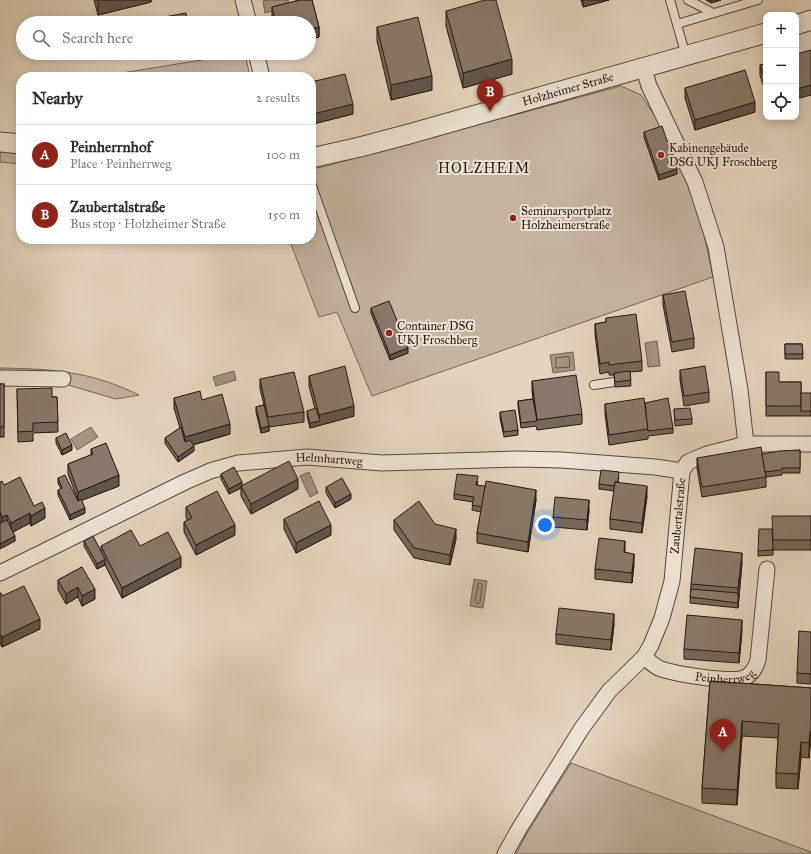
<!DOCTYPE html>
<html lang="en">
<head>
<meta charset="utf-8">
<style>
  :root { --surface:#fff; --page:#f2f2f3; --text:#2b2b33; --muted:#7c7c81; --line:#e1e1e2; --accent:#8f2418 }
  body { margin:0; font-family:"IM FELL Great Primer",serif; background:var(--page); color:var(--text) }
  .controls { position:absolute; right:12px; top:12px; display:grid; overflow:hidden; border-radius:8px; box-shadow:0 2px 10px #0003 }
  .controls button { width:36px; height:36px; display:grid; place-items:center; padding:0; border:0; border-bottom:1px solid var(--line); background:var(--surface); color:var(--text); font:20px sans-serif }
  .you { position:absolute; left:545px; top:525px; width:14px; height:14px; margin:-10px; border:3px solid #fff; border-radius:50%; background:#1a73e8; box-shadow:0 0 0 6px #1a73e833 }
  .badge { display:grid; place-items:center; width:26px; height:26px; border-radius:50%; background:var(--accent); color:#fff; font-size:13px; font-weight:700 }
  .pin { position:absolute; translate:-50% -33px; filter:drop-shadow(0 1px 2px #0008) }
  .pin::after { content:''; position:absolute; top:21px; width:14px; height:12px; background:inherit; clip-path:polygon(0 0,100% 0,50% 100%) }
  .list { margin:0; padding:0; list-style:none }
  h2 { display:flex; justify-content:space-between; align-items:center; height:52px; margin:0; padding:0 16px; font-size:17px }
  h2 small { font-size:13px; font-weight:400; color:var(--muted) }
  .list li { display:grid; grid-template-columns:26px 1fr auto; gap:12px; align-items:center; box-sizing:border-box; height:60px; padding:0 16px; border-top:1px solid var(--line) }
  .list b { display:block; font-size:15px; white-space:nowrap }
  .list p { margin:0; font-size:13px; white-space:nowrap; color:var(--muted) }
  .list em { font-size:13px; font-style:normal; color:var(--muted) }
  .icon { flex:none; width:22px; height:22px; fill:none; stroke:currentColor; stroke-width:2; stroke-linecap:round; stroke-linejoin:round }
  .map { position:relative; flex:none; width:811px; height:854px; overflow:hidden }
  .search { position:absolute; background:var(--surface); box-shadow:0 2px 10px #0003; left:16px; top:16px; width:300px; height:44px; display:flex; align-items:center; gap:10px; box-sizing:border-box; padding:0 14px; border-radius:22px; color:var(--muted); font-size:15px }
  .panel { position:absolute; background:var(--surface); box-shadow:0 2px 10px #0003; left:16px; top:72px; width:300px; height:172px; border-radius:16px }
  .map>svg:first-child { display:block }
</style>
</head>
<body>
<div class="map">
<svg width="811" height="854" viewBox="0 0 811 854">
  <rect width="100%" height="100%" fill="#e4d4bd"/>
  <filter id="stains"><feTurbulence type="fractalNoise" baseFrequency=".005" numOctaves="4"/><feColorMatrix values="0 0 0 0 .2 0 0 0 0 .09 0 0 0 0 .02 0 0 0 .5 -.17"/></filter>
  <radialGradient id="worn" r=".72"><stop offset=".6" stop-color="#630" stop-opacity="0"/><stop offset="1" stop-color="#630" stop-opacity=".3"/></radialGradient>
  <g fill="#c4b4a0" stroke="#746658">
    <polygon points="245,53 250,77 97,77"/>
    <polygon points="621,86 641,95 662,127 690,188 703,230 713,277 372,396 337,312 319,317 289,239 311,239 311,169 322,167"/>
    <polygon points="0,152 21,153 21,164 0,162"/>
    <path d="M0 368C53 369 90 371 139 395L116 399 68 385 69 374H0Z"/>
    <polygon points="571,763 811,852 811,854 516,854 527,833"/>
  </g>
  <g fill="#a39483" stroke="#716255">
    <polygon points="268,0 288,0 290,7 265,13 263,1"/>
    <polygon points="657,341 660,366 648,367 645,343"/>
    <polygon points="573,352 575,370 553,373 550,355"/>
    <polygon points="234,371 236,380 216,386 213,377"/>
    <polygon points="91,427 98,437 77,450 71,439"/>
    <polygon points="309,472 318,493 310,497 300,476"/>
    <polygon points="474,579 487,581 483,608 470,606"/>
  </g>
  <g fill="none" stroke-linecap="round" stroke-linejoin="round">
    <g stroke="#64564a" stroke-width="1">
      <polygon points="569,357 570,367 556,368 556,358"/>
      <polygon points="479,583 482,584 482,586 480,602 478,604 475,601 478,585"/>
    </g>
    <defs>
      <g id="service">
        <polyline points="670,0 686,56"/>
        <polyline points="688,0 713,13"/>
        <polyline points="677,24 758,0"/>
        <polyline points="311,183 355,308"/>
        <polyline points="594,385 614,382"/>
      </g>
      <g id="minor">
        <polyline points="243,0 249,23"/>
        <polyline points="256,53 262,77"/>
        <polyline points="644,69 649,86 695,182 716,247 740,390 746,444"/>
        <polyline points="0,378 63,379"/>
        <path id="s1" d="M0 573 185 482 210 471 238 463 307 457 382 463 518 459 561 460 655 467 682 471"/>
        <path id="s2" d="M644 657C649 661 655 667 661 669 676 674 733 684 746 677 753 673 756 667 758 660L767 569"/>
        <path id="s3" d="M505 854 519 829 582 728 609 691 644 657 651 645 662 618 672 581 682 471 688 462 707 454 746 444H811"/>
      </g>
      <g id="tertiary">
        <polyline points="796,25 811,20"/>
        <polyline points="0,142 21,144"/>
        <path id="s4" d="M311 158 360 147 409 134 766 33"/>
      </g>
    </defs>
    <use href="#service" stroke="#55463c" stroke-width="10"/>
    <use href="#minor" stroke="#55463c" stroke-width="17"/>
    <use href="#tertiary" stroke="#55463c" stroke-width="21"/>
    <use href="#service" stroke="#ede3d4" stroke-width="8"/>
    <use href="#minor" stroke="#ede3d4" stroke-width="15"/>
    <use href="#tertiary" stroke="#ede3d4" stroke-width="19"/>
  </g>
  <g fill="#75685b" stroke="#251711">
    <polygon points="94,0 151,0 151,2 98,15"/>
    <polygon points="300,0 312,0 319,27 319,37 309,40 309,23 273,23 272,17 272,7"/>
    <polygon points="581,0 609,0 583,7"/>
    <polygon points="706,0 721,0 711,3"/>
    <polygon points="446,11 512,74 463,88 446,26"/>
    <polygon points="377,27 432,90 391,100 377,41"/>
    <polygon points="163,53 190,53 164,57"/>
    <polygon points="766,64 766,94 760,75 760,65"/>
    <polygon points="311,82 353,114 313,124 311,117"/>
    <polygon points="685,88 755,112 695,130 685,98"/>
    <polygon points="644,132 677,174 659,180 644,137"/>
    <polygon points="663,295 694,338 694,348 672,352 663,305"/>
    <polygon points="371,308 408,353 390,360 371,313"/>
    <polygon points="606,318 642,361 642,371 630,372 631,386 615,387 614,375 609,375 609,372 600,374 595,334 595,324 606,322"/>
    <polygon points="785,344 802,344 803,359 785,359"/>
    <polygon points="680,370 709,392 709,402 684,406 680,380"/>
    <polygon points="766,372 779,382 801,382 801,408 811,393 811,416 766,416"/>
    <polygon points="309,376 354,416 310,428 307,416 307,411 315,409 309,386"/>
    <polygon points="260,379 304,412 304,422 269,427 269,431 261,433 256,412 256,407 264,405 260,389"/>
    <polygon points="532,381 582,414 582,424 537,430 536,426 521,428 518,406 518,401 533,399 532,391"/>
    <rect x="0" y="384" width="4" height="53"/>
    <polygon points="17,389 52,397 57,397 58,432 33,433 33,441 18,442"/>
    <polygon points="174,398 202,400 230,434 193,445 194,451 178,462 165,443 165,438 180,428 174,408"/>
    <polygon points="645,403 673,428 673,433 648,436 648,439 609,445 605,414 605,404"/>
    <polygon points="674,409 692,419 692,424 675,426"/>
    <polygon points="500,412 518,430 518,435 504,437 500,418"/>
    <polygon points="56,438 72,450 62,455 56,443"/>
    <polygon points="91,449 119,486 81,500 85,513 70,520 58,495 58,490 61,489 58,483 58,478 78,500 68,474 68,464 91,455"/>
    <polygon points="800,450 800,473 782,473 782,475 766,477 766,487 702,497 697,468 697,458 762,454"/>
    <polygon points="221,474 242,486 298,489 251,514 241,496 241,488 229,494 221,479"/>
    <polygon points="619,477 618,482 647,496 642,533 610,529 610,519 614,491 599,489 599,484"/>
    <polygon points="478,481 477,485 536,500 528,552 477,543 477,533 481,512 472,510 473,502 454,499 454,494"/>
    <polygon points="0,482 34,506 45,518 31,526 30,523 13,532 15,541 0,522"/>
    <polygon points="326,487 351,499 335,508 326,493"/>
    <polygon points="186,507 235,535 196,555 184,532 184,522 188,521 186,518"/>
    <polygon points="589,510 587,530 553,527 553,517"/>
    <polygon points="811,516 811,550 773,550 773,555 758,556 758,551 772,529"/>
    <polygon points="284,519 331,535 296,553 284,529"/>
    <polygon points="394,520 435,524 456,539 450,565 414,558 394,530"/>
    <polygon points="84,541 101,551 101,546 140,546 181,567 122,598 105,565 97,569 84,546"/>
    <polygon points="742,563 738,608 690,603 691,584"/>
    <polygon points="634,564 632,583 595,579 595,569"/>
    <polygon points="82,567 95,599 82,606 78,597 66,604 58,590 58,580"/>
    <polygon points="0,593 40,629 2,647 0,644"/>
    <polygon points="614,624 611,650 556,644 556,634"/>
    <polygon points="742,630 739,663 684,659 684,649"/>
    <polygon points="811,632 811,684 797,683 797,673"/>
    <polygon points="710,681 811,688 811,746 810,746 809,758 801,757 798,789 776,788 776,773 778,738 742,736 737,805 702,803 702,788"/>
  </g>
  <g fill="#5f554a" stroke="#251711">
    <polygon points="98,0 151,0 151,2 98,15"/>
    <polygon points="583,0 609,0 583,7"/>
    <polygon points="711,0 721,0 711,3"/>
    <polygon points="319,27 319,37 309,40 309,30"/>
    <polygon points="512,59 512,74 463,88 463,73"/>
    <polygon points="432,76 432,90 391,100 391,85"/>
    <polygon points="811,85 811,95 796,99 796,89"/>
    <polygon points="755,102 755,112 695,130 695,120"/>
    <polygon points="353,104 353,114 313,124 313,114"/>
    <polygon points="677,169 677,174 659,180 659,175"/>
    <polygon points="408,348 408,353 390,360 390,355"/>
    <polygon points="354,406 354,416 310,428 310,423 319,421 319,415"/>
    <polygon points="230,424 230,434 185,447 185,437"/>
    <polygon points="269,426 269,431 261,433 261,428"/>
    <polygon points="72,445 72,450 62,455 62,450"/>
    <polygon points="194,446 194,451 178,462 178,457"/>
    <polygon points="119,475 119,486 78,502 78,492"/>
    <polygon points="298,479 298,489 251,514 251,504"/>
    <polygon points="242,482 242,487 241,486 241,488 229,494 229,489"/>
    <polygon points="647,486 647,496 642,533 642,523"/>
    <polygon points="536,490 536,500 528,552 528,542"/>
    <polygon points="351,494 351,499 335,508 335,503"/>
    <polygon points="589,500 589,510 587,530 587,520"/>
    <polygon points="45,508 45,518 31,526 31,516"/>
    <polygon points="85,508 85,513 70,520 70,515"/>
    <polygon points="30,513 30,523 11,533 11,523"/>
    <polygon points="7,515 7,525 2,527 2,517"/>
    <polygon points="235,525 235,535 196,555 196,545"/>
    <polygon points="331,525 331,535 296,553 296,543"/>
    <polygon points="456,529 456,539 450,565 450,555"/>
    <polygon points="15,536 15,541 0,549 0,544"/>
    <polygon points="625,541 625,551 624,562 624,552"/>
    <polygon points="742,553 742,563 738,608 738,588"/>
    <polygon points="634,554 634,564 632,583 632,573"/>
    <polygon points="181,557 181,567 122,598 122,588"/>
    <polygon points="105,559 105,565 97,569 97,564"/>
    <polygon points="78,587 78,597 66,604 66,594"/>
    <polygon points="95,589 95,599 82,606 82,596"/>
    <polygon points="614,614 614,624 611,650 611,640"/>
    <polygon points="40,619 40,629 2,647 2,637"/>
    <polygon points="742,620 742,630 739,663 739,653"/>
    <polygon points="742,721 742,736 737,805 737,790"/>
    <polygon points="810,731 810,746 809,758 809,743"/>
    <polygon points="801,742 801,757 798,789 798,774"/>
  </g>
  <g fill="#88796a" stroke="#251711">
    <polygon points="300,0 312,0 319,27 309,30 309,23 276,23 272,7"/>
    <polygon points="485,0 496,0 512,59 463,73 446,11"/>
    <polygon points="186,13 187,23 160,23 159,18"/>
    <polygon points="418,17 432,76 391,85 377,27"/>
    <polygon points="134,20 135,23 120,23"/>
    <polygon points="811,50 811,85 796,89 796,54"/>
    <polygon points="766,64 766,84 760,65"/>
    <polygon points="745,70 755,102 695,120 685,88"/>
    <polygon points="345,74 353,104 313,114 311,107 311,82"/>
    <polygon points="662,126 677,169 659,175 644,132"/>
    <polygon points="685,291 694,338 672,342 663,295"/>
    <polygon points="389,301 408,348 390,355 371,308"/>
    <polygon points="636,314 642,361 609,365 609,362 600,364 595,324 606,322 606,318"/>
    <polygon points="785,344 802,344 803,354 785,354"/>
    <polygon points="345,366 354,406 319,415 309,376"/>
    <polygon points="705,366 709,392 684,396 680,370"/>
    <polygon points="630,371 631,380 615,382 614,373"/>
    <polygon points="294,372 304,412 268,417 260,379"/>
    <polygon points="766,372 779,372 779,382 801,382 801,406 766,406"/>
    <polygon points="576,375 582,414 537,420 532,381"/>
    <rect x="0" y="384" width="4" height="43"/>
    <polygon points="52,388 52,397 57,397 58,422 33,423 33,431 18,432 17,389"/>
    <polygon points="200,391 202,400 222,394 230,424 185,437 174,398"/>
    <rect x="801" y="393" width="10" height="18"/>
    <polygon points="644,398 648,429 609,435 605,404"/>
    <polygon points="668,398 673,428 648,431 645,403"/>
    <polygon points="533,399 537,421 521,423 518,401"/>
    <polygon points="264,405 269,426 261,428 256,407"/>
    <polygon points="316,408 320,421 310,423 307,411"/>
    <polygon points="690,408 692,419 675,420 674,409"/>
    <polygon points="515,410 518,430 504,432 500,412"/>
    <polygon points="181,427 185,442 190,440 194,446 178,457 165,438"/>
    <polygon points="66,433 72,445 62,450 56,438"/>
    <polygon points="106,443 119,475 78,492 68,464 93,454 91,449"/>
    <polygon points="761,447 766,477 702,487 697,458"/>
    <polygon points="800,450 800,468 782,468 782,470 765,472 762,454 779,451"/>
    <polygon points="289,461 298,479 251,504 241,486"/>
    <polygon points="234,467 242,482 229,489 221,474"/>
    <polygon points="601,470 619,472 618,482 615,482 614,486 599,484"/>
    <polygon points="457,474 478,476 476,485 485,486 482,507 472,505 474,497 454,494"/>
    <polygon points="65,475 78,501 81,499 85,508 70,515 58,490 62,488 58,478"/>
    <polygon points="20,477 34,506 42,502 45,508 31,516 30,513 11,523 7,515 2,517 0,512 0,482 2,481 4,485"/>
    <polygon points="342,478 351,494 335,503 326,487"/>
    <polygon points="486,481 536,490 528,542 477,533"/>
    <polygon points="615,482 647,486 642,523 610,519"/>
    <polygon points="217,491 235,525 196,545 184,522 192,518 186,507"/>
    <polygon points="555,497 589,500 587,520 553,517"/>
    <polygon points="319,501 331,525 296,543 284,519"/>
    <polygon points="419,501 435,524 456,529 450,555 414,548 394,520"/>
    <polygon points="772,516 811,516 811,540 773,540"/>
    <polygon points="7,520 15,536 0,544 0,523"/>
    <polygon points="759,529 772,529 773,550 758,551"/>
    <polygon points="131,530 140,546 168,532 181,557 122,588 101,546"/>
    <polygon points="93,536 105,559 97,564 84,541"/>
    <polygon points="599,538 625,541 624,552 634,554 632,573 595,569"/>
    <polygon points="695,548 742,553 738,588 691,584"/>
    <polygon points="82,567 95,589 82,596 78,587 66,594 58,580"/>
    <polygon points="24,586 40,619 2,637 0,634 0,593 1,593 2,596"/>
    <polygon points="691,589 738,593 738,603 690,597"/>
    <polygon points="559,608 614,614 611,640 556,634"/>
    <polygon points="687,615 742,620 739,653 684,649"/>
    <polygon points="799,631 811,632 811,674 797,673"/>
    <polygon points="710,681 811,688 811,732 810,731 809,743 801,742 798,774 776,773 779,724 742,721 737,790 702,788"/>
  </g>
  <g fill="#8f2418" stroke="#ede3d4" stroke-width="1.5">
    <circle cx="661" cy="155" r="4"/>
    <circle cx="513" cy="218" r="4"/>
    <circle cx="389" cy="333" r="4"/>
  </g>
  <g text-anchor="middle" stroke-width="4" stroke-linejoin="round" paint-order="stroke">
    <g font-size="12" fill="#251711" stroke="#ede3d4">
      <text dy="4" stroke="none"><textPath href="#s4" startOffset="266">Holzheimer Straße</textPath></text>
      <text dy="4" stroke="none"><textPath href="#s1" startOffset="354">Helmhartweg</textPath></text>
      <text dy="4" stroke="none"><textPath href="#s3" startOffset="389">Zaubertalstraße</textPath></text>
      <text dy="4" stroke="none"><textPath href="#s2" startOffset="86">Peinherrweg</textPath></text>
    </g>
    <g font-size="12" fill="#251711" stroke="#ede3d4" text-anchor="start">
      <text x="669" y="152">Kabinengebäude<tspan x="669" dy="14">DSG UKJ Froschberg</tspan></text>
      <text x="521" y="215">Seminarsportplatz<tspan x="521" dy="14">Holzheimerstraße</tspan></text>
      <text x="397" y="330">Container DSG<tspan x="397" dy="14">UKJ Froschberg</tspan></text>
    </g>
    <g font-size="14" letter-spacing="1" fill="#251711" stroke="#ede3d4">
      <text x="484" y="173">HOLZHEIM</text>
    </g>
  </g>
  <rect width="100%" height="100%" filter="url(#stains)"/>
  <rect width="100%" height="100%" fill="url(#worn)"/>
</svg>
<div class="controls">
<button>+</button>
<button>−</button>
<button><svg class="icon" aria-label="locate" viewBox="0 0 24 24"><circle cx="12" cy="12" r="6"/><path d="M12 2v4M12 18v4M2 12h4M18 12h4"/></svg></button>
</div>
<div class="you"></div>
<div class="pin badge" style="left:723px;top:752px">A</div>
<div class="pin badge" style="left:490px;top:112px">B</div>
<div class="search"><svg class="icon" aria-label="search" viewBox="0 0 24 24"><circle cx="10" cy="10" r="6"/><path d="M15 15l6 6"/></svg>Search here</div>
<section class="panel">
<h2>Nearby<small>2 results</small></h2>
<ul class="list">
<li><span class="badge">A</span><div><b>Peinherrnhof</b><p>Place · Peinherrweg</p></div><em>100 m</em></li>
<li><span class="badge">B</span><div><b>Zaubertalstraße</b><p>Bus stop · Holzheimer Straße</p></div><em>150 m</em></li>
</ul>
</section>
</div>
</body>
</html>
